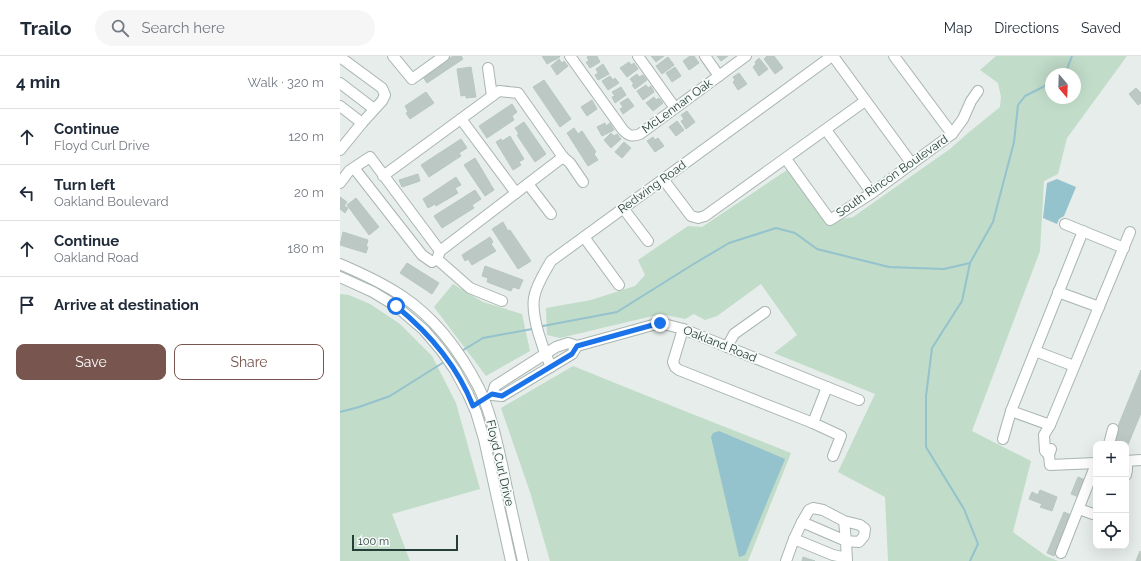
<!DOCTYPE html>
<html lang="en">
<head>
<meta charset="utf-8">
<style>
  :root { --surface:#fff; --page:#f6f6f7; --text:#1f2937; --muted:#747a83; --line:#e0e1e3; --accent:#78564f }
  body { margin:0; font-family:Raleway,sans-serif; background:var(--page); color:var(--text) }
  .controls { position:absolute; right:12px; bottom:12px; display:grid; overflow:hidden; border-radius:8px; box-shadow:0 4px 16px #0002 }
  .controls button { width:36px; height:36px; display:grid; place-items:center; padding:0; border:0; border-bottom:1px solid var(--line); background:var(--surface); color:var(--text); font:20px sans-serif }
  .compass { position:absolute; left:705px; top:12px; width:36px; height:36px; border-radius:50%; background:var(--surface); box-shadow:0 4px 16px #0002; rotate:161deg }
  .scale { position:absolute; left:12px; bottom:10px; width:106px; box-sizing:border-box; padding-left:4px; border:2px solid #263e38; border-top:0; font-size:11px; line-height:14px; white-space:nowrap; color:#263e38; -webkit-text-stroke:3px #f6faf8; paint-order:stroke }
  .stop { position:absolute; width:12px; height:12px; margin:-9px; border:3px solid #1a73e8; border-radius:50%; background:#fff }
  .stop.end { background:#1a73e8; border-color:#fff; box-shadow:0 1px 4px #0008 }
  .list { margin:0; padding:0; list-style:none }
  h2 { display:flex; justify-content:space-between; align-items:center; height:52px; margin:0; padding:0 16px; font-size:17px }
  h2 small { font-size:13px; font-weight:400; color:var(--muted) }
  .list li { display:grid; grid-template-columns:26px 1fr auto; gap:12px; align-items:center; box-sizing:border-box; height:56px; padding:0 16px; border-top:1px solid var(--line) }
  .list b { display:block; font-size:15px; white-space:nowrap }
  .list p { margin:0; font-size:13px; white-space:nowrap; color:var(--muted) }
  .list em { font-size:13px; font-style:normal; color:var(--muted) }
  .actions { display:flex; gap:8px; padding:12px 16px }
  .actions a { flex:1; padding:9px 0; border:1px solid var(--accent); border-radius:8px; text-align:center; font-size:14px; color:var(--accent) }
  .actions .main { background:var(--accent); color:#fff }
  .icon { flex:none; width:22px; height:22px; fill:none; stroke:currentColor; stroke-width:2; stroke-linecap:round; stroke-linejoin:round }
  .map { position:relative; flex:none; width:801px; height:505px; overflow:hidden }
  header { display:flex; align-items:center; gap:24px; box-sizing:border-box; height:56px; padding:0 20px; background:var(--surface); border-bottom:1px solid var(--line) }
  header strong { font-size:19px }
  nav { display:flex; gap:22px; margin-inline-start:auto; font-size:14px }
  .search { width:280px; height:36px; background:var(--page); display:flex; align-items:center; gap:10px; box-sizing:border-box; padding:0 14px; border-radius:22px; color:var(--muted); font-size:15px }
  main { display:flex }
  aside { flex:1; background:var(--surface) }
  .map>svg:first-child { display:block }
</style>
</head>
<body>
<header>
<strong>Trailo</strong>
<div class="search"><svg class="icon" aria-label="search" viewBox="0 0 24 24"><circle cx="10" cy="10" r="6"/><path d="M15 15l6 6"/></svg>Search here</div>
<nav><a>Map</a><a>Directions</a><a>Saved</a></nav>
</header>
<main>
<aside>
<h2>4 min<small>Walk · 320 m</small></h2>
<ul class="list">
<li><svg class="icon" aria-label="ahead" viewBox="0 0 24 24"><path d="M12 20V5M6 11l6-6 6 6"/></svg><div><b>Continue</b><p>Floyd Curl Drive</p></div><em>120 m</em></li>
<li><svg class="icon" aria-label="left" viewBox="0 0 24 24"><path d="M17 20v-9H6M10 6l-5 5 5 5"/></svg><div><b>Turn left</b><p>Oakland Boulevard</p></div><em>20 m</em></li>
<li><svg class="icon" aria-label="ahead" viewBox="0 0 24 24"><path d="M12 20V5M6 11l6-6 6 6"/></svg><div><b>Continue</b><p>Oakland Road</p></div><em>180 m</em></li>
<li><svg class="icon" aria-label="arrive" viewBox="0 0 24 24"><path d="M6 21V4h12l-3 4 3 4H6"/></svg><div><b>Arrive at destination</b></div></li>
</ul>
<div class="actions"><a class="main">Save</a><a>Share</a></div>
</aside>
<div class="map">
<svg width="801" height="505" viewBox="0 0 801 505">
  <rect width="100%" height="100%" fill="#e6edea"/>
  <g fill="#c1dcc9" fill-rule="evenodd">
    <path d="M656 0H787L727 82 718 118 704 125 700 195 632 375 691 405 673 476 706 500 718 505H548L545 441 498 416 535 338 434 297 457 279 421 228 377 260 365 264 354 258 345 263 321 258 220 282 207 279 206 252 251 244 295 230 305 219 298 204 348 170 362 171 447 114 485 166 513 161 610 93 628 77 660 51 661 41 658 27 640 14ZM711 18H735V42H711Z"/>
    <polygon points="113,228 143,246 182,258 190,295 146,320 94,251"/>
    <polygon points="0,238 9,239 30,248 60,268 92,300 116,347 140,433 52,458 70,505 0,505"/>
    <polygon points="233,310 352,358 451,397 408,505 210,505 190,436 161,352"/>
  </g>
  <g fill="#94c2cd">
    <polygon points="717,123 736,131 724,160 719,163 717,168 703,162 707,127"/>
    <polygon points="379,375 445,403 405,499 399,501 371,381 373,377"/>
  </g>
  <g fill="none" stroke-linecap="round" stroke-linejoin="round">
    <g stroke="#94c2cd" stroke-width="2">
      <polyline points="721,18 727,13 732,0"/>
      <polyline points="203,270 277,256 352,209 389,187 436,172 455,177 477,193 549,211 604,213 630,207"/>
      <polyline points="120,296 143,282 192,273"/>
      <polyline points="0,356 19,351 50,340 104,306"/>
      <polyline points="630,505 638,488 624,453 586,391 586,340 592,292 622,245 630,207 653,166 674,86 678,49 685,40 703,31 711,25"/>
    </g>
  </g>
  <g fill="#bbc8c3" stroke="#b9c7c1">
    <polygon points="113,0 121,0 123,3 87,27 83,21"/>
    <polygon points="202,0 219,0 220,1 207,8"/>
    <polygon points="249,0 257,0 260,6 250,12 246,6 249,5 247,1"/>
    <polygon points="311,0 324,0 316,6"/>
    <polygon points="350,0 354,0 359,7 349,14 343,5"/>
    <polygon points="377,0 388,0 381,5"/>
    <polygon points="427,0 434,0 443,12 435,18 424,3"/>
    <polygon points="328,1 334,9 322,18 316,10"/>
    <polygon points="419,2 428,13 419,20 413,11 416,8 415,6"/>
    <polygon points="219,3 222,7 224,5 228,10 217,19 211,10"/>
    <polygon points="289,6 291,9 294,7 298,13 287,21 280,12"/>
    <polygon points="263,8 269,18 258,24 255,19 258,17 256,13"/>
    <polygon points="131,11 136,41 126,42 126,39 121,40 117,13"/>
    <polygon points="335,11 341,20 332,26 326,17"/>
    <polygon points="399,17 407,28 398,34 393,26 395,24 393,21"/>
    <polygon points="297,18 299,21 303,19 307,24 295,33 292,29 294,28 290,23"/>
    <polygon points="270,20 273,24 275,22 279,27 268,34 262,25"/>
    <polygon points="204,24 231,63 220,71 193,31"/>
    <polygon points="306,29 308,32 311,30 314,36 303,44 297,35"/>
    <polygon points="281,31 286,39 275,47 272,41 275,40 272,36"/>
    <polygon points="796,32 801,37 801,47 798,49 789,38"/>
    <polygon points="86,36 94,47 70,63 66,57 68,56 65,50"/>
    <polygon points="314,41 316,44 319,42 323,47 313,55 306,47"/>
    <polygon points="288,42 294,50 283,58 280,53 283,51 280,47"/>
    <polygon points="252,44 257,53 247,60 241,51"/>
    <polygon points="172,48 177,56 172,60 174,64 147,82 139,70"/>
    <polygon points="347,55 355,66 346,73 341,65 344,63 341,59"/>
    <polygon points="337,65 344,74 336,80 329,71"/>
    <polygon points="184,66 206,98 195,106 177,79 179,78 175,72"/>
    <polygon points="265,67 266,70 270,67 274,74 262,80 257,71"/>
    <polygon points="234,72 238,78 242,75 256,96 254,98 258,104 248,110 227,77"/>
    <polygon points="271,77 274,80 277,78 281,83 271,92 264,84"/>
    <polygon points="170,80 184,103 179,106 181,109 173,114 156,86 161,83 162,85"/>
    <polygon points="313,81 315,84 318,82 324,90 315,96 307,85"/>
    <polygon points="121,83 127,92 119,97 121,100 89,121 81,109"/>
    <polygon points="284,86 291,92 282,102 275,96"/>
    <polygon points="135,102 154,134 145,140 124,109"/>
    <polygon points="78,118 80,125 62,131 59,124"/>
    <polygon points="116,121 121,129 115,132 118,137 96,150 95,148 88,152 83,143"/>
    <polygon points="135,134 141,143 132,149 134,152 102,172 94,160"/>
    <polygon points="0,141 7,146 4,150 8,152 5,157 0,153"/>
    <polygon points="16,142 39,171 29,179 7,149"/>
    <polygon points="163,166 168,175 170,174 191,205 178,213 152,173"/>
    <polygon points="3,176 28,184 26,191 28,191 26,197 0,189"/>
    <polygon points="150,181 153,186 151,188 156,195 132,209 128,203 125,205 122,199"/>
    <polygon points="67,207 99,227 92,238 60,217"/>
    <polygon points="145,210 183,224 179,233 173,231 171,235 147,226 148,222 142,220"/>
    <polygon points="801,314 801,357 787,391 786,388 779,388 772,385"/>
    <polygon points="738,421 745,424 739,441 731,438"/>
    <polygon points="700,434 717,441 712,455 700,451 702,448 689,443 692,436 698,439"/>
    <polygon points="724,456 731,459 714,500 707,497"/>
    <polygon points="800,495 801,505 796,505"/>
    <polygon points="463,501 475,505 462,505"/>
  </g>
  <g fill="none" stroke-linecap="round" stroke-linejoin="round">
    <defs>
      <g id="minor">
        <polyline points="53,0 72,23 104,0"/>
        <path d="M230 0 283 74C289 80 292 81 300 78L406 0"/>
        <polyline points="298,0 335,52"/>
        <polyline points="365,0 379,20"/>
        <polyline points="493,0 572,108"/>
        <polyline points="554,0 612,78"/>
        <polyline points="0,1 42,32 45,39 42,45 22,67"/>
        <polyline points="148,12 152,40"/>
        <polyline points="0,27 34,53"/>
        <polyline points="0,50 22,67 0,94"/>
        <polyline points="121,63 176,137"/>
        <polyline points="486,74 532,137"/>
        <polyline points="223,101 230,107 243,126"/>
        <polyline points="446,103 490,164 532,137 612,78 623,63 631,45 638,35"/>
        <polyline points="14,112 82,199 92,206 97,203 100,195"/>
        <polyline points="323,123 351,160 358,162 365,160 525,45"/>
        <polyline points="0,127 9,115 30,101 100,195 223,101 178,37 159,35 43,120"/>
        <polyline points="188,128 211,158"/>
        <polyline points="283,152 308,185"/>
        <polyline points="725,168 784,192"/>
        <polyline points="244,181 279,229"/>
        <polyline points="97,203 130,232 162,245"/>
        <path d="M0 208C21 217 43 227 62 240 95 262 121 297 139 332 151 357 157 386 163 413 169 444 176 474 183 505"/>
        <polyline points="0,221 33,236 56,250 84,274 101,294 115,314 128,338 136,356 144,383 171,505"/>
        <polyline points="718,236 759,251"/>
        <polyline points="343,273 333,306 335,311 339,314 473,367 487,331"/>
        <polyline points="387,291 394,278 425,256"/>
        <polyline points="695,295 734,310"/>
        <path d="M211 311C203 294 191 260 194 242 196 229 205 216 211 205L492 0"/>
        <polyline points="152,339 155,330 216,291 228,287 237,290 320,267 343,273 519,344"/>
        <polyline points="152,339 162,340 232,298 237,290"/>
        <polyline points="671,355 710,369"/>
        <polyline points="473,367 501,380 493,400"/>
        <polyline points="663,383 671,355 743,175"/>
        <polyline points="769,388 773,373"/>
        <polyline points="711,393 709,399 710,409 756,407"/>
        <polyline points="709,399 705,395 704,379 710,369 790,176"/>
        <polyline points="786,405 801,404"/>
        <polyline points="786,419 787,414 787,405"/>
        <polyline points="739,453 753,458"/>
        <polyline points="462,466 469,454 473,452 483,454 504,465 506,485 519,486 524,480 525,473 520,469 504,465"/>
        <polyline points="721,497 756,408"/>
        <polyline points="507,502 493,499 454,483 462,466 506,485 507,505"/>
        <polyline points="446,505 454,483"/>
      </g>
    </defs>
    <use href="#minor" stroke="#a9b5b1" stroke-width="12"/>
    <use href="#minor" stroke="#fff" stroke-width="10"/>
  </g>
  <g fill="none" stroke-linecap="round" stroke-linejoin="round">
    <path stroke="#1a73e8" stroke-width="5" d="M56 250C89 277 117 309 133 350L152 338 162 340 232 298 237 290 320 267"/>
  </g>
  <g text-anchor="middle" stroke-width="3.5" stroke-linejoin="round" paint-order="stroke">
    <g font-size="12" fill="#263e38" stroke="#f6faf8">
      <text transform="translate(337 50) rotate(-36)" y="4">McLennan Oak</text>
      <text transform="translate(552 120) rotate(-35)" y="4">South Rincon Boulevard</text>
      <text transform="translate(312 131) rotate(-36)" y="4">Redwing Road</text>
      <text transform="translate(380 288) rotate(22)" y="4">Oakland Road</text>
      <text transform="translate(160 407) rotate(77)" y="4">Floyd Curl Drive</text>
    </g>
  </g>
</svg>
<div class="controls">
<button>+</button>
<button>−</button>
<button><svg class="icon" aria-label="locate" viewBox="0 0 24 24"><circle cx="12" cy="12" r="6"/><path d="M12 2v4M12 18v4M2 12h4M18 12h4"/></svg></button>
</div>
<svg class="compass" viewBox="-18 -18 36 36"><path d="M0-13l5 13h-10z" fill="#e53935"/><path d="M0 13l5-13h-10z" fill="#747a83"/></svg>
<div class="scale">100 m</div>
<div class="stop" style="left:56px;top:250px"></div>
<div class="stop end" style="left:320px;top:267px"></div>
</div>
</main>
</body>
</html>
